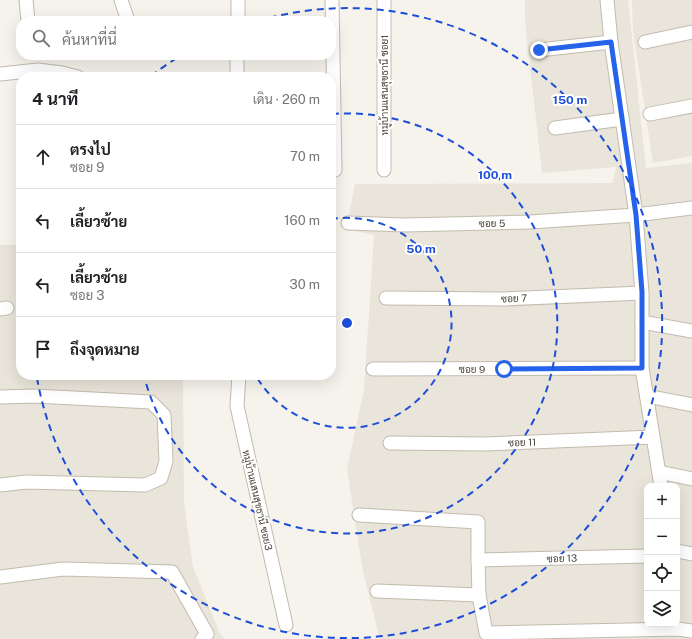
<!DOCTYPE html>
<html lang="th">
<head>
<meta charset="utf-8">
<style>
  :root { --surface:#fff; --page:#f2f2f2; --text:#202124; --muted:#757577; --line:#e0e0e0 }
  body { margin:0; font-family:"Public Sans",Sarabun,sans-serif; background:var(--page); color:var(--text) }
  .controls { position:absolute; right:12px; bottom:12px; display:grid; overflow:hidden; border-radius:8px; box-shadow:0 4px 16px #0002 }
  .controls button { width:36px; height:36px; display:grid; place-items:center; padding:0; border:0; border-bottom:1px solid var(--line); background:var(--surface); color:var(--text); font:20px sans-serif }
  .stop { position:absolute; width:12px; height:12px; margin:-9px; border:3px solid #2563eb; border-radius:50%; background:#fff }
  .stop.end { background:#2563eb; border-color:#fff; box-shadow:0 1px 4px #0008 }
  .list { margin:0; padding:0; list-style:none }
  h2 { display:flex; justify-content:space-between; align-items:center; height:52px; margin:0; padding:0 16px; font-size:17px }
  h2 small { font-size:13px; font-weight:400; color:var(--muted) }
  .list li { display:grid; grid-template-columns:26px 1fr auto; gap:12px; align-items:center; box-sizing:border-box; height:64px; padding:0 16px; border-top:1px solid var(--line) }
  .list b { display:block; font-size:15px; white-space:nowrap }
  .list p { margin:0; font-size:13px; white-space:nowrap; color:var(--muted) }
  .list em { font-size:13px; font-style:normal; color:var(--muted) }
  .icon { flex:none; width:22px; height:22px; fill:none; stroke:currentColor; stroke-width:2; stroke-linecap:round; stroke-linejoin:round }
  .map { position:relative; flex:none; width:692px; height:639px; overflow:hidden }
  .search { position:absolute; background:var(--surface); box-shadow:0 4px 16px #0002; left:16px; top:16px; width:320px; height:44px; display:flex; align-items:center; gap:10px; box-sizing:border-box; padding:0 14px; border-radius:16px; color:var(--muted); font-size:15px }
  .panel { position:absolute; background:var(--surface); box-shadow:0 4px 16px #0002; left:16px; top:72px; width:320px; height:308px; border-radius:16px }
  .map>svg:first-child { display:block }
</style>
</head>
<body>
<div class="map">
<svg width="692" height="639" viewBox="0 0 692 639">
  <rect width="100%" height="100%" fill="#f6f3ec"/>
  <g fill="#eae5da" fill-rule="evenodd">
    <path d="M525 0H628L646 168 692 163V639H380L363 572 347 469 364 390 374 235 346 229 355 184 613 183 616 167 542 173 525 21ZM647 486H677V624H647Z"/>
    <polygon points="632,0 692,0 692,156 653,163 633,31"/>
    <polygon points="0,245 21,245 21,375 183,375 184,503 193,567 220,634 225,639 0,639"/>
  </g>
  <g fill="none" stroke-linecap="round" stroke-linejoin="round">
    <defs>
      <g id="minor">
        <polyline points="26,0 28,21"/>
        <polyline points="121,0 128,21"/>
        <polyline points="384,0 384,170"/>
        <polyline points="607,0 611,42 636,215 642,293 642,368 661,486"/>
        <polyline points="238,21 238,0"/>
        <polyline points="645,42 692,32"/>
        <polyline points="539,50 611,42"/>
        <polyline points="0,74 38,70 62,73 78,77"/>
        <polyline points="237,77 237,55"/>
        <polyline points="650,114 692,106"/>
        <polyline points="555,128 622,119"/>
        <polyline points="331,168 335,170 332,0"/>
        <polyline points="348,223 405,225 530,222 636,215 692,208"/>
        <polyline points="386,298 505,299 642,293"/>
        <polyline points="0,309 7,308"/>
        <polyline points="642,322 692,331"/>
        <polyline points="373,369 642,368"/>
        <polyline points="239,375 237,406 286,625"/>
        <polyline points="647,396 692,405"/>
        <polyline points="0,397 35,396 151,402 164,415 166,461 161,478 145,485 26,482 0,485"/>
        <polyline points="390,443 484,444 653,437"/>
        <polyline points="659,472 692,479"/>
        <polyline points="359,515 478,522 478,560 479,595 486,633 678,629 692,631"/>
        <polyline points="677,551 692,554"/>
        <polyline points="478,560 647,556"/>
        <polyline points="0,577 63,569 172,572 207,634 202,639"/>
        <polyline points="377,591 479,595"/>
      </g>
    </defs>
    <use href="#minor" stroke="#c2bbae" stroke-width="15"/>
    <use href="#minor" stroke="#fff" stroke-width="13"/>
  </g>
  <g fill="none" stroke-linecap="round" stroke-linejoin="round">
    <polyline stroke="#2563eb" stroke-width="5" points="504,369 642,368 642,292 636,215 611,42 539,50"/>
  </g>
  <g fill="none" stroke="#1d4ed8" stroke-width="2" stroke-dasharray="7 5">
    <path d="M331 219A105 105 0 1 1 256 376"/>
    <path d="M332 114A210 210 0 1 1 144 376"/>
    <path d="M151 76A315 315 0 0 1 180 56M258 21A315 315 0 1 1 37 378"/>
  </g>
  <g text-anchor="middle" stroke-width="4" stroke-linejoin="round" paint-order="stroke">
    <g font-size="10" fill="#4b4439" stroke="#fff">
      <text transform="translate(384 85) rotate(-90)" y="4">หมู่บ้านแสนสุขธานี ซอย1</text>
      <text transform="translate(492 223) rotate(-1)" y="4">ซอย 5</text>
      <text transform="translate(514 298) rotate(-2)" y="4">ซอย 7</text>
      <text x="472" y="373">ซอย 9</text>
      <text transform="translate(522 442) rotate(-2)" y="4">ซอย 11</text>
      <text transform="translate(258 500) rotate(77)" y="4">หมู่บ้านแสนสุขธานี ซอย3</text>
      <text transform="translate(562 558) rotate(-2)" y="4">ซอย 13</text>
    </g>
  </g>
  <circle cx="347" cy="323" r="6" fill="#1d4ed8" stroke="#fff" stroke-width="2"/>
  <g font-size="12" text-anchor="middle" font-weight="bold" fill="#1d4ed8" stroke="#fff" stroke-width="4" stroke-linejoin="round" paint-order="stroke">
    <text x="570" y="104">150 m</text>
    <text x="495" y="179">100 m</text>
    <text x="421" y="253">50 m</text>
  </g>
</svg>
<div class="controls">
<button>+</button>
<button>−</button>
<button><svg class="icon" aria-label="locate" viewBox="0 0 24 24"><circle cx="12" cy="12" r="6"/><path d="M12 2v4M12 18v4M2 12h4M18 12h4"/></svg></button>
<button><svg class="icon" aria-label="layers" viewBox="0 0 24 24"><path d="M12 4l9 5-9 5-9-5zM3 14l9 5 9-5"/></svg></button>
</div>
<div class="stop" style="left:504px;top:369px"></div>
<div class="stop end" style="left:539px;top:50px"></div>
<div class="search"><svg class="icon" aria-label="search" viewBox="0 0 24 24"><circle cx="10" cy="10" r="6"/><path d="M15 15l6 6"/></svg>ค้นหาที่นี่</div>
<section class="panel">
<h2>4 นาที<small>เดิน · 260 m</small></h2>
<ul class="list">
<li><svg class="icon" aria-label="ahead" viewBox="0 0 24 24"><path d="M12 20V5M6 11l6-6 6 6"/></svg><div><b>ตรงไป</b><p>ซอย 9</p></div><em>70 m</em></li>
<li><svg class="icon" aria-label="left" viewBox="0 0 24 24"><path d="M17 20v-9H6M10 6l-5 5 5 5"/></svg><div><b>เลี้ยวซ้าย</b></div><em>160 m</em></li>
<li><svg class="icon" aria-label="left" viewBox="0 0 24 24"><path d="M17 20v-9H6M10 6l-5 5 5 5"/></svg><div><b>เลี้ยวซ้าย</b><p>ซอย 3</p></div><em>30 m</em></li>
<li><svg class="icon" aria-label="arrive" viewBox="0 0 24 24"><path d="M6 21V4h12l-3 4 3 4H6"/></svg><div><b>ถึงจุดหมาย</b></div></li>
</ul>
</section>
</div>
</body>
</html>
